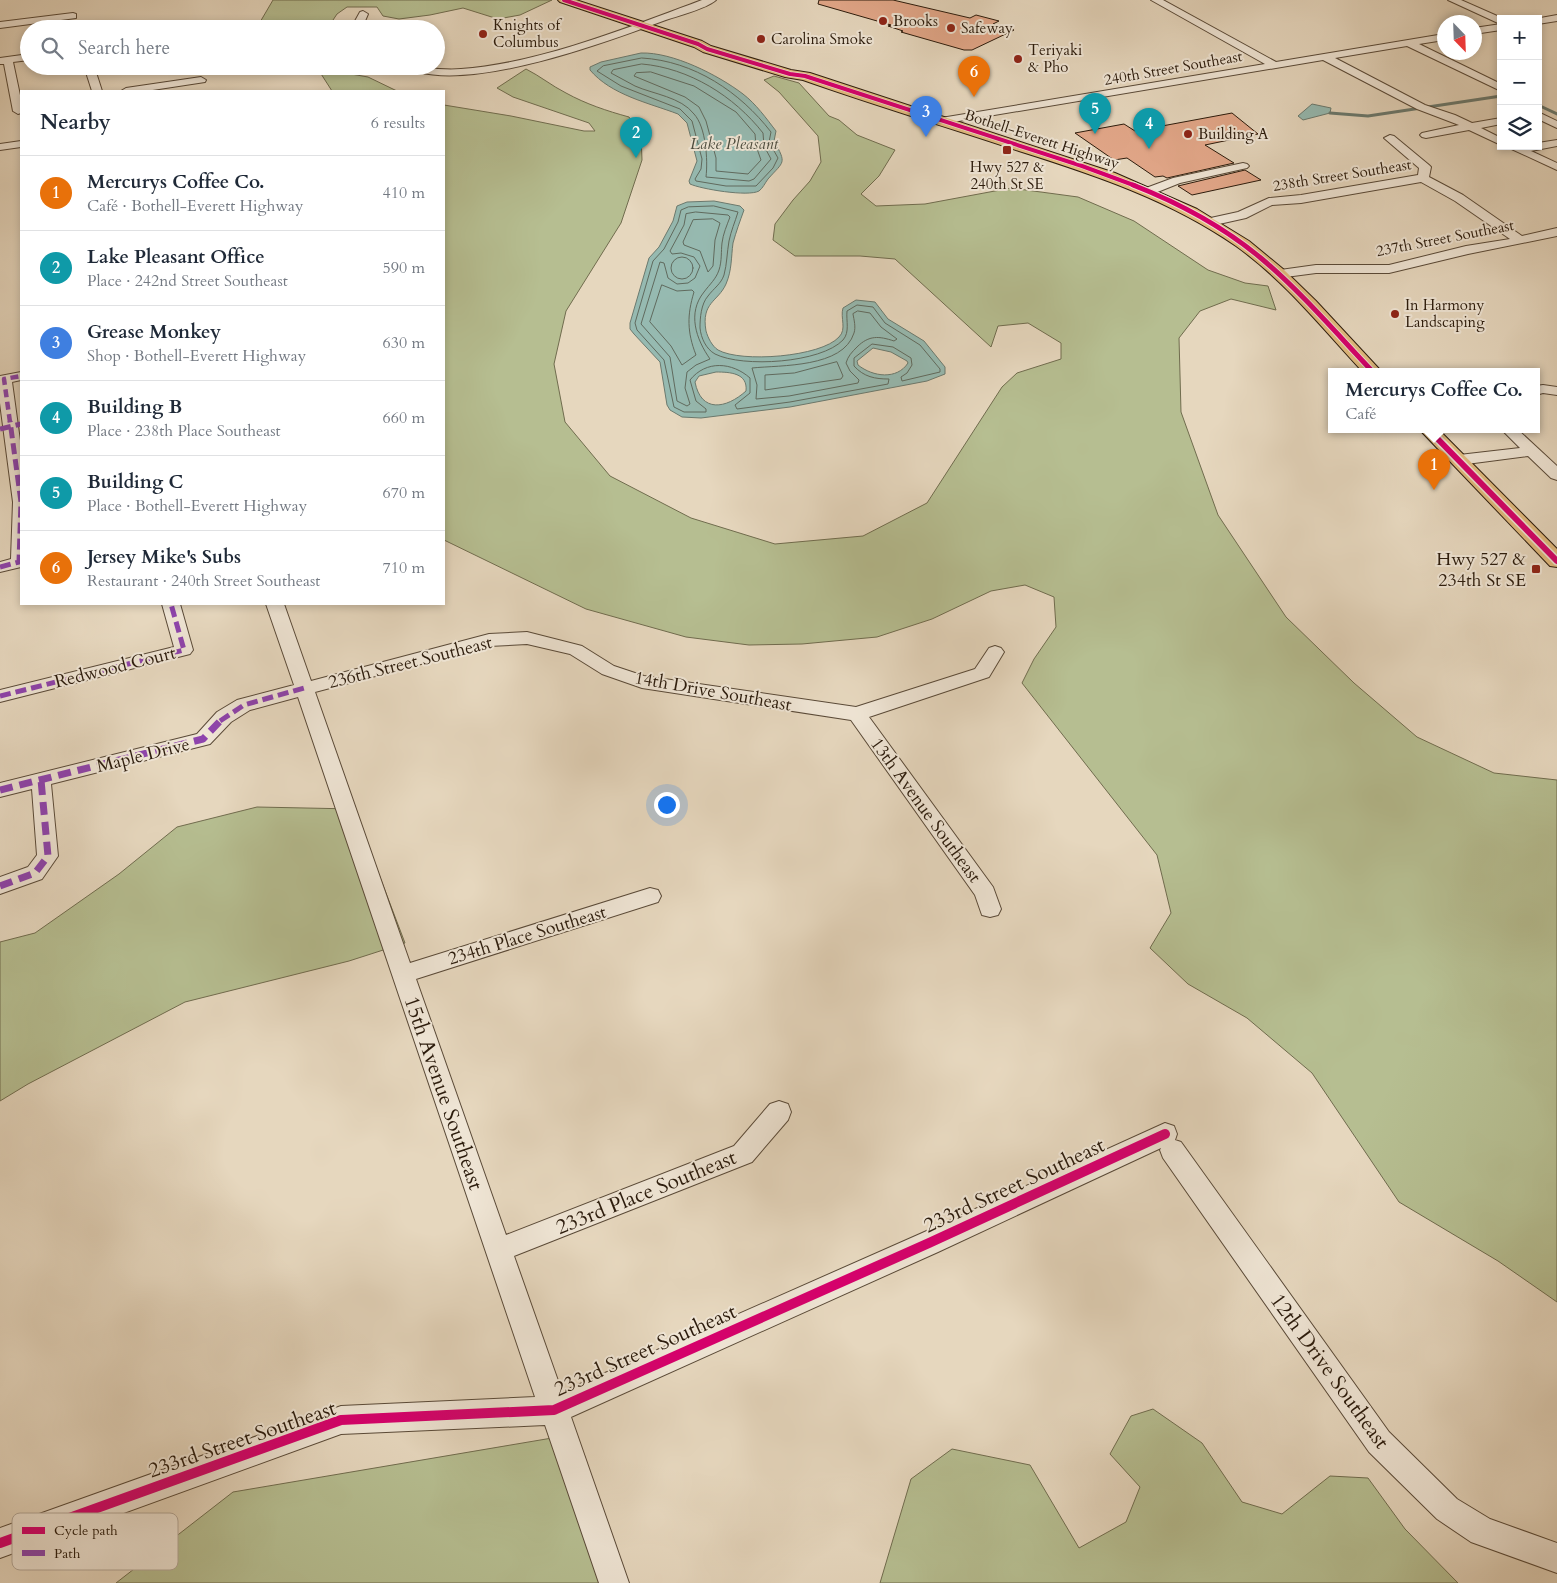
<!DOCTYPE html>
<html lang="en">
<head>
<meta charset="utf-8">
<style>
  :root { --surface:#fff; --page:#f2f2f3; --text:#1f2937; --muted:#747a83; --line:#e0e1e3; --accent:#2563eb }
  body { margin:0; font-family:Cardo,serif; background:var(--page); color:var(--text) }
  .controls { position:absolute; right:15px; top:15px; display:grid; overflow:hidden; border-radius:0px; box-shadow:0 2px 8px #0003 }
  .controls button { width:45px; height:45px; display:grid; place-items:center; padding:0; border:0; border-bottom:1px solid var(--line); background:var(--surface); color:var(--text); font:25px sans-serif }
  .compass { position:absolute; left:1437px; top:15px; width:45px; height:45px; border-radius:50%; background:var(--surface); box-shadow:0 2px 8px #0003; rotate:157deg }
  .you { position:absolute; left:666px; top:804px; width:18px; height:18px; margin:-12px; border:4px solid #fff; border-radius:50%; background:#1a73e8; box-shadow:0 0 0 8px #1a73e833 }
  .badge { display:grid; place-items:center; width:32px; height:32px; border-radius:50%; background:var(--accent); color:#fff; font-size:16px; font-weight:700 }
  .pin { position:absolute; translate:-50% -41px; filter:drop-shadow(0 1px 2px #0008) }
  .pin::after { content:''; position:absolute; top:26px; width:18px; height:15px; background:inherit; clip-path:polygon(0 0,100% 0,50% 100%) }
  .popup { position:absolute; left:1328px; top:368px; width:212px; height:65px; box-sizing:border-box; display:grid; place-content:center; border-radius:0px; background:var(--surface); filter:drop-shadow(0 1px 4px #0005); font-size:16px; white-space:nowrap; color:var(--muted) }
  .popup b { font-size:19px; color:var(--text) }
  .popup::after { content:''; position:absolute; left:50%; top:100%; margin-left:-10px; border:10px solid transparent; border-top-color:var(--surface) }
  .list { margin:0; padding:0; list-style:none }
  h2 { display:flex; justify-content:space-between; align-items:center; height:65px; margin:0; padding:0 20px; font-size:21px }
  h2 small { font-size:16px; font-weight:400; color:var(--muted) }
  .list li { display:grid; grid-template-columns:32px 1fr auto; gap:15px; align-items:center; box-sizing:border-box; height:75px; padding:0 20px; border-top:1px solid var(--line) }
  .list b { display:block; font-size:19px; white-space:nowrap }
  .list p { margin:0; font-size:16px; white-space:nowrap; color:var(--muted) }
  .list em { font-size:16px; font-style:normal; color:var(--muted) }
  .icon { flex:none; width:28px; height:28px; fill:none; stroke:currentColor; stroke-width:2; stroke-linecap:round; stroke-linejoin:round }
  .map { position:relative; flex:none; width:1557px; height:1583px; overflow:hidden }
  .search { position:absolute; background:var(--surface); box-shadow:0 2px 8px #0003; left:20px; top:20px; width:425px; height:55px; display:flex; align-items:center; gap:12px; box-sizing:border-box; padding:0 18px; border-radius:28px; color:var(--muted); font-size:19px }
  .panel { position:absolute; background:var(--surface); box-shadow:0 2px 8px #0003; left:20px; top:90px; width:425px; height:515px; border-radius:0px }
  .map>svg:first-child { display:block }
</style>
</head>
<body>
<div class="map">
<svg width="1557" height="1583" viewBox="0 0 1557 1583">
  <rect width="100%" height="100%" fill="#e6d7be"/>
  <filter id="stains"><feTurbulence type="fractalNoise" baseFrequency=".004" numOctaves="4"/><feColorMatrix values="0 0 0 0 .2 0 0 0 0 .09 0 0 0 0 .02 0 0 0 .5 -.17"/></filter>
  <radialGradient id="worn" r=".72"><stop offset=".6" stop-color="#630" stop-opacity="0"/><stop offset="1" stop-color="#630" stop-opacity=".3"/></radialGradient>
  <g fill="#b6be91" stroke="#706c4e">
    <polygon points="273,0 552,0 520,15 498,19 463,8 430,15 399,19 383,16 377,7 347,7 337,14 331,23 318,29 256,29"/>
    <polygon points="316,66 341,66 351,74 368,77 397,91 332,91"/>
    <path d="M526 69C540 76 552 86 566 93 586 104 607 111 629 117L641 135 642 160 621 223 566 311 554 364 565 422 610 476 691 518 775 544 863 536 927 503 1002 387 1017 373 1061 359V343L1028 323 998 326 991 347 895 259 860 256H795L773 240 775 224 793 200 810 181 821 162 818 136 779 92 764 80 774 76 799 83 829 116 839 120 857 135 895 150 879 176 861 194 876 206 925 204 1011 188 1078 197 1134 221 1208 270 1245 283 1268 286 1276 310 1231 299 1200 311 1179 338 1181 412 1218 515 1286 617 1354 683 1417 737 1494 773 1557 780V1302L1498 1261 1399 1202 1312 1073 1247 1018 1188 984 1150 948 1171 913 1157 855 1022 683 1034 659 1056 627 1054 597 1025 585 991 591 932 619 877 637 802 644 749 645 686 637 586 609 444 540V105L511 116 584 131H595L589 123 513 97 497 88Z"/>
    <polygon points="257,807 354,809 405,943 349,961 185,1002 28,1084 0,1101 0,942 35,933 119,874 177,827"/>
    <polygon points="1153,1409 1202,1443 1242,1502 1282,1514 1330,1476 1368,1478 1405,1529 1458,1583 880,1583 911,1479 952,1449 1030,1465 1079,1548 1126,1522 1140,1487 1110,1454 1131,1416"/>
    <polygon points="558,1437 609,1583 116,1583 233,1492"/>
  </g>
  <g fill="#96bab1" stroke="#6b7a6f" fill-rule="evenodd">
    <path d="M641 53C673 52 718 75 743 94 756 104 766 118 776 131L774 141C787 164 784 161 768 179 765 183 763 188 759 191 748 197 701 189 690 184L689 181 697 161 687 123 678 114C649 103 611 95 590 70V67L601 62Z"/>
    <polygon points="1312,104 1331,108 1330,113 1303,120 1298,116"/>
    <path d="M714 201 740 206 744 210C740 221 736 232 733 243 731 258 732 270 726 284 718 302 701 302 706 331 708 338 712 346 718 350 741 363 821 357 839 337 847 329 840 318 843 308L856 300 875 302 888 319 924 341 945 367V374L927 381 790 407 701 418 682 417 670 410 667 405 660 362 634 334 630 329V323L649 258 659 247 673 221 677 206 687 202ZM873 348 891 352 907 361 908 363C897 380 873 377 858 365L857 361ZM716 372C730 372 748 373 746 391 726 409 701 413 695 382L699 376Z"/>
  </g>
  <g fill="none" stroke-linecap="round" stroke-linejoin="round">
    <g stroke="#606a5e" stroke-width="1">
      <path d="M642 58C694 61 740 92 771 132L769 142 778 158 773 168 756 186H726L696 181 695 179 701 169 702 159 692 121 680 109 621 86 597 71 603 66Z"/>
      <path d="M642 64C689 68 734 96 763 133L764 146 771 159 754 179 749 181 706 177C708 160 706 127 694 114 681 97 653 94 635 86 627 82 619 77 611 73L613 70Z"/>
      <polygon points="651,72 694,86 736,112 755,134 756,146 761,160 748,174 716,171 716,158 706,121 699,107 685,97 634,76 636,73"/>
      <path d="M714 206 738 212C735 222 731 231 729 241 727 252 727 264 724 275 721 284 714 288 708 296 701 304 700 318 700 328 701 338 706 349 715 354 743 368 821 363 843 340 850 332 846 321 847 311L857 305 873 307 885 323 920 345 940 369V372L902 381 901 377 907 373 912 365 911 358 893 347 872 344 854 358V366C864 377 875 379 889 379L888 384 790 402 737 409 735 405 750 393V378C732 362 706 360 690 380L696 401 706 409V412H684L674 407 664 360 637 330 635 323 653 261 664 249 678 222 681 210 688 207Z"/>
      <path d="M696 212 728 215 730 217C727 225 723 234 722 243 721 251 722 261 719 270 716 279 710 284 704 292 687 313 696 339 710 359L696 365 687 372 685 388 690 404 687 406 677 401 670 357 641 324 660 262 664 263 668 278 677 284 688 283 695 278 700 266 694 257 681 253 672 254 670 251 684 225 686 214Z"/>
      <polygon points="713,219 720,223 715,240 713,266 708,272 700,251 684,245 683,242 693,220"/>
      <circle cx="682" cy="268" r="11"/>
      <path d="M662 285 677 291 692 290 694 292C687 315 687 332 696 355L682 365 671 346 650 322Z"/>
      <path d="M858 311 870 313 881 327 897 339 894 341C879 336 869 335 857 347 852 352 848 356 846 363L850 371 859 380 858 383 789 396 756 399 757 385 752 368C781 365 843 368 854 333 856 327 854 320 853 314Z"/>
      <polygon points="837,362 843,376 841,379 765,390 765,375 794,373"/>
    </g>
    <g stroke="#6b7a6f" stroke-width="3">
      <polyline points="1538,105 1557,114"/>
      <polyline points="1330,113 1368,116 1501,96"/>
    </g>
  </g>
  <g fill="#e3a88a" stroke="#2b1b0c">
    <polygon points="819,0 893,0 970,18 976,15 999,21 993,24 1014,30 972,50 964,50 901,32 903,31 888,26 891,25 818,4"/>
    <polygon points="1232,113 1258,134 1205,145 1234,163 1167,178 1163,176 1155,177 1127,158 1114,160 1075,133 1124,124 1135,131"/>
    <polygon points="1245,170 1261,180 1192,195 1178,186"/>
  </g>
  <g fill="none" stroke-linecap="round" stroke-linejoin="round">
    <defs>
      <g id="minor">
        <path d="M702 0H716C706 9 677 16 663 21 601 44 481 88 418 72 412 71 405 70 400 66 420 66 440 71 461 69 537 64 630 27 702 0Z"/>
        <polygon points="1151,0 1163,0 1276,62 1444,34 1444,40 1419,44 1501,84 1501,91 1407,46 1335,58 1425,105 1455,115 1472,123 1501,118 1501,124 1481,128 1501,138 1501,145 1469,130 1426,138 1422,137 1420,135 1422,133 1459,125 1417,109 1323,60 941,124 936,121 941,118 1265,64"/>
        <polygon points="1448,0 1461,0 1504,19 1501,19 1501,24 1498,23"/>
        <polygon points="363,11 368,14 365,21 371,29 361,29 355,21 360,12"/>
        <polygon points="73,13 76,14 76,18 0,28 0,22"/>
        <polygon points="1557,15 1557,21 1538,24 1538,19 1535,19"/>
        <polygon points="1501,24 1501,30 1474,34 1474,28"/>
        <polygon points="29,54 29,60 13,62 21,100 21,113 18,114 13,111 4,64 0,64 0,58"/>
        <polygon points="84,66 94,66 102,91 92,91"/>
        <polygon points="201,77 206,80 205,82 146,91 121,91 126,88"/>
        <polygon points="1538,112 1557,121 1557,128 1538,119"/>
        <polygon points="1390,135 1394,136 1429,165 1431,167 1429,177 1463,195 1522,236 1557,228 1557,236 1468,254 1389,273 1316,273 1278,278 1271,274 1273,271 1316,265 1389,265 1466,246 1510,239 1455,201 1421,182 1301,203 1272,205 1246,218 1210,226 1204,222 1206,219 1238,212 1269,198 1301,195 1418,175 1419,168 1384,138"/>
        <polygon points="1557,140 1557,146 1531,151 1557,163 1557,170 1505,146 1538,146 1538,143"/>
        <polygon points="21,141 21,147 0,150 0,144"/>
        <polygon points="1243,163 1247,164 1249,166 1247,168 1180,183 1150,195 1144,191 1146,188 1173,178"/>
        <polygon points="21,372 21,380 12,382 21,448 21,567 0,572 0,562 11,559 13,502 0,403 0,376"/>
        <polygon points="1543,385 1557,387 1557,395 1543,393 1536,395 1536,386"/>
        <polygon points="1501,429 1517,429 1557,466 1557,480 1551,478 1528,456 1459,465 1454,463 1451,460 1454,457 1459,455 1520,448"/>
        <polygon points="162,604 180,604 193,650 190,654 0,702 0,690 174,647"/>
        <polygon points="266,604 284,604 311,681 489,634 527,632 582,646 614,666 644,676 856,707 975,669 989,648 995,646 1001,648 1004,652 989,677 869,717 993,887 1001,909 998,915 990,917 982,915 975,895 851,720 642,688 602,674 570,654 527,644 489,646 315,692 410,963 650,888 658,890 661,896 658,902 416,979 506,1235 734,1146 770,1104 779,1101 788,1104 791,1112 788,1120 752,1162 514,1256 562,1392 920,1234 1165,1123 1174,1126 1177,1134 1175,1140 1181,1142 1389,1432 1457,1499 1490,1519 1557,1543 1557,1573 1471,1542 1437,1519 1369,1452 1163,1158 1160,1150 1161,1148 938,1252 571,1417 629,1583 599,1583 545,1425 341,1434 0,1558 0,1528 341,1406 535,1397 298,697 250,710 231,722 210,744 51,784 58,856 42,879 0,894 0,877 28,867 37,855 32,789 0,797 0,783 197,734 217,712 237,700 294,685"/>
      </g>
      <g id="major">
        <path d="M558 0H576L702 41 711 46 791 70 810 73 1115 173 1197 209 1249 241 1283 269 1316 301 1381 371H1362C1322 328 1284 280 1236 246 1170 200 1095 175 1019 151 947 127 874 105 803 80L785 77 703 52 694 47 560 2Z"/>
        <polygon points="1419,429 1438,429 1557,549 1557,567 1550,566"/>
      </g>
    </defs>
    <use href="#minor" stroke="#5a4a38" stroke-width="2"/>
    <use href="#major" stroke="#2b1b0c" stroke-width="2"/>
    <use href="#minor" fill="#efe5d5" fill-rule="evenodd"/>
    <use href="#major" fill="#e3bc7f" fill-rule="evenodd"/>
    <polyline stroke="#8e44ad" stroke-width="4.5" stroke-dasharray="8 4.5" stroke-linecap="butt" points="10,422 4,379 21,376"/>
    <g stroke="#8e44ad" stroke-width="5" stroke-dasharray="11 5" stroke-linecap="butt">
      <polyline points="0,429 21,424"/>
      <polyline points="0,567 19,562 21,502 10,421"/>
      <polyline points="0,696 184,650 171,604"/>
      <polyline points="220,721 244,705 304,688"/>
    </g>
    <g stroke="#8e44ad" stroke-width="7" stroke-dasharray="13 7" stroke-linecap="butt">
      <polyline points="0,790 203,739 221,720"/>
      <polyline points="0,886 35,873 48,856 41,780"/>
    </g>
    <defs>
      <polyline id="cycleway-far3" points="564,0 698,44 707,49 790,74 805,76 1082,166 1136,186"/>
      <path id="cycleway-far2" d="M1133 185C1179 203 1224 227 1262 259 1302 293 1336 333 1372 371"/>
      <polyline id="cycleway-far1" points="1428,429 1557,561"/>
      <polyline id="cycleway" points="0,1543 341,1420 554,1410 929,1243 1165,1134"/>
    </defs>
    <use href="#cycleway-far3" stroke="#efe5d5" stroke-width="5.5"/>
    <use href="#cycleway-far2" stroke="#efe5d5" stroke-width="7"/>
    <use href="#cycleway-far1" stroke="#efe5d5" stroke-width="9"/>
    <use href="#cycleway" stroke="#efe5d5" stroke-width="13"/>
    <use href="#cycleway-far3" stroke="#d6006c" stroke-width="4"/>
    <use href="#cycleway-far2" stroke="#d6006c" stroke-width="5"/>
    <use href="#cycleway-far1" stroke="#d6006c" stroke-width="6"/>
    <use href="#cycleway" stroke="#d6006c" stroke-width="10"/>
  </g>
  <g fill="#8f2418" stroke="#efe5d5" stroke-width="2">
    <circle cx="883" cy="21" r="5"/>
    <circle cx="951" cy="28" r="5"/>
    <circle cx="483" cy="34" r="5"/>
    <circle cx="761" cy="39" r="5"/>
    <circle cx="1018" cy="59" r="5"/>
    <circle cx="1188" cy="134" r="5"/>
    <rect x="1002" y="145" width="10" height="10" rx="2.5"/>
    <circle cx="1395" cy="314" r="5"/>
    <rect x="1531" y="564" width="10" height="10" rx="2.5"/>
  </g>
  <g text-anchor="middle" stroke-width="4" stroke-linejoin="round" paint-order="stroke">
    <g font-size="15" fill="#2b1b0c" stroke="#efe5d5" text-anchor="start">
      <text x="893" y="26">Brooks</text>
      <text x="493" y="30">Knights of<tspan x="493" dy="17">Columbus</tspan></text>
      <text x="961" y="33">Safeway</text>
      <text x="771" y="44">Carolina Smoke</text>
      <text x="1028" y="55">Teriyaki<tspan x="1028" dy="17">&amp; Pho</tspan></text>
      <text x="1198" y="139">Building A</text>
      <text x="1007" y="172" text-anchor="middle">Hwy 527 &amp;<tspan x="1007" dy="17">240th St SE</tspan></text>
      <text x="1405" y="310">In Harmony<tspan x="1405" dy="17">Landscaping</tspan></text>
    </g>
    <g font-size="15" fill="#2b1b0c" stroke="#efe5d5">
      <text transform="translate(1173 68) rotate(-10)" y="5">240th Street Southeast</text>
      <text transform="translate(1042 139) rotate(18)" y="5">Bothell-Everett Highway</text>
      <text transform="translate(1342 175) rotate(-9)" y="5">238th Street Southeast</text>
      <text transform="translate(1445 238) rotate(-11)" y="5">237th Street Southeast</text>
    </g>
    <g font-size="16" font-style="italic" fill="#4b4b3e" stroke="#efe5d5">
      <text x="734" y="149">Lake Pleasant</text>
    </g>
    <g font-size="18" fill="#2b1b0c" stroke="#efe5d5" text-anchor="end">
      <text x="1526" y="565">Hwy 527 &amp;<tspan x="1526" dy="21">234th St SE</tspan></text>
    </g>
    <g font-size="18" fill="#2b1b0c" stroke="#efe5d5">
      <text transform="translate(410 662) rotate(-14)" y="6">236th Street Southeast</text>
      <text transform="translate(115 667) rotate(-14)" y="6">Redwood Court</text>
      <text transform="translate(713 691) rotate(10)" y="6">14th Drive Southeast</text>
      <text transform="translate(143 755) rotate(-14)" y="6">Maple Drive</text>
      <text transform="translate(926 810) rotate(54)" y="6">13th Avenue Southeast</text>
      <text transform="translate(527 935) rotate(-17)" y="6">234th Place Southeast</text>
    </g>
    <g font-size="21" fill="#2b1b0c" stroke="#efe5d5">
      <text transform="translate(444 1093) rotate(71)" y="7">15th Avenue Southeast</text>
      <text transform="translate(1014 1185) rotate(-25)" y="7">233rd Street Southeast</text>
      <text transform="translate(646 1192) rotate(-22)" y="7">233rd Place Southeast</text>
      <text transform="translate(645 1350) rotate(-24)" y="7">233rd Street Southeast</text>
      <text transform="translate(1330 1371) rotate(54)" y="7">12th Drive Southeast</text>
      <text transform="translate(242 1439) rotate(-19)" y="7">233rd Street Southeast</text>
    </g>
  </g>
  <rect x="12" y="1513" width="166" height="57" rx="8" fill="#efe5d5" stroke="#b4a899" stroke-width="1"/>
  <rect x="22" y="1527" width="23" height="7" fill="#d6006c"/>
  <rect x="22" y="1550" width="23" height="6" fill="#8e44ad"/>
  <g font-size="14" fill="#2b1b0c">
    <text x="54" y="1535">Cycle path</text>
    <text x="54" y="1558">Path</text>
  </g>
  <rect width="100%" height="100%" filter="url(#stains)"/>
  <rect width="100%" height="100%" fill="url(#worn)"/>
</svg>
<div class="controls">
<button>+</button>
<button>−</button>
<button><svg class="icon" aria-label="layers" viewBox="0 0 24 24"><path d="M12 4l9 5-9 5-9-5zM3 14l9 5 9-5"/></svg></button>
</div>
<svg class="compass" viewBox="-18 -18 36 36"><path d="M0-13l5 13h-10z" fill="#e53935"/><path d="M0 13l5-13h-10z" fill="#747a83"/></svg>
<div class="you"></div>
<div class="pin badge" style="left:1434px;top:490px;background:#e8710a">1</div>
<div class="popup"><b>Mercurys Coffee Co.</b>Café</div>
<div class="pin badge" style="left:636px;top:158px;background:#0f9aa8">2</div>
<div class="pin badge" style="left:926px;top:137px;background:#3f7fe0">3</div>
<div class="pin badge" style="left:1149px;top:149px;background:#0f9aa8">4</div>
<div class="pin badge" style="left:1095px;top:134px;background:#0f9aa8">5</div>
<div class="pin badge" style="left:974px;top:97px;background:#e8710a">6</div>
<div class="search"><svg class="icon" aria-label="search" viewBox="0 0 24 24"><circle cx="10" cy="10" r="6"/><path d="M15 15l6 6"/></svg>Search here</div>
<section class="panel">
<h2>Nearby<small>6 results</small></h2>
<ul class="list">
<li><span class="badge" style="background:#e8710a">1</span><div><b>Mercurys Coffee Co.</b><p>Café · Bothell-Everett Highway</p></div><em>410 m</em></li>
<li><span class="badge" style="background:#0f9aa8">2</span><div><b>Lake Pleasant Office</b><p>Place · 242nd Street Southeast</p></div><em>590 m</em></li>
<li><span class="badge" style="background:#3f7fe0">3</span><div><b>Grease Monkey</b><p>Shop · Bothell-Everett Highway</p></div><em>630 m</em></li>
<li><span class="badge" style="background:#0f9aa8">4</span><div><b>Building B</b><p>Place · 238th Place Southeast</p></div><em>660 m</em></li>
<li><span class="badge" style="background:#0f9aa8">5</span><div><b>Building C</b><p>Place · Bothell-Everett Highway</p></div><em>670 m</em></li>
<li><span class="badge" style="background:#e8710a">6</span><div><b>Jersey Mike's Subs</b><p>Restaurant · 240th Street Southeast</p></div><em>710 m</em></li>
</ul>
</section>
</div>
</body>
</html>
